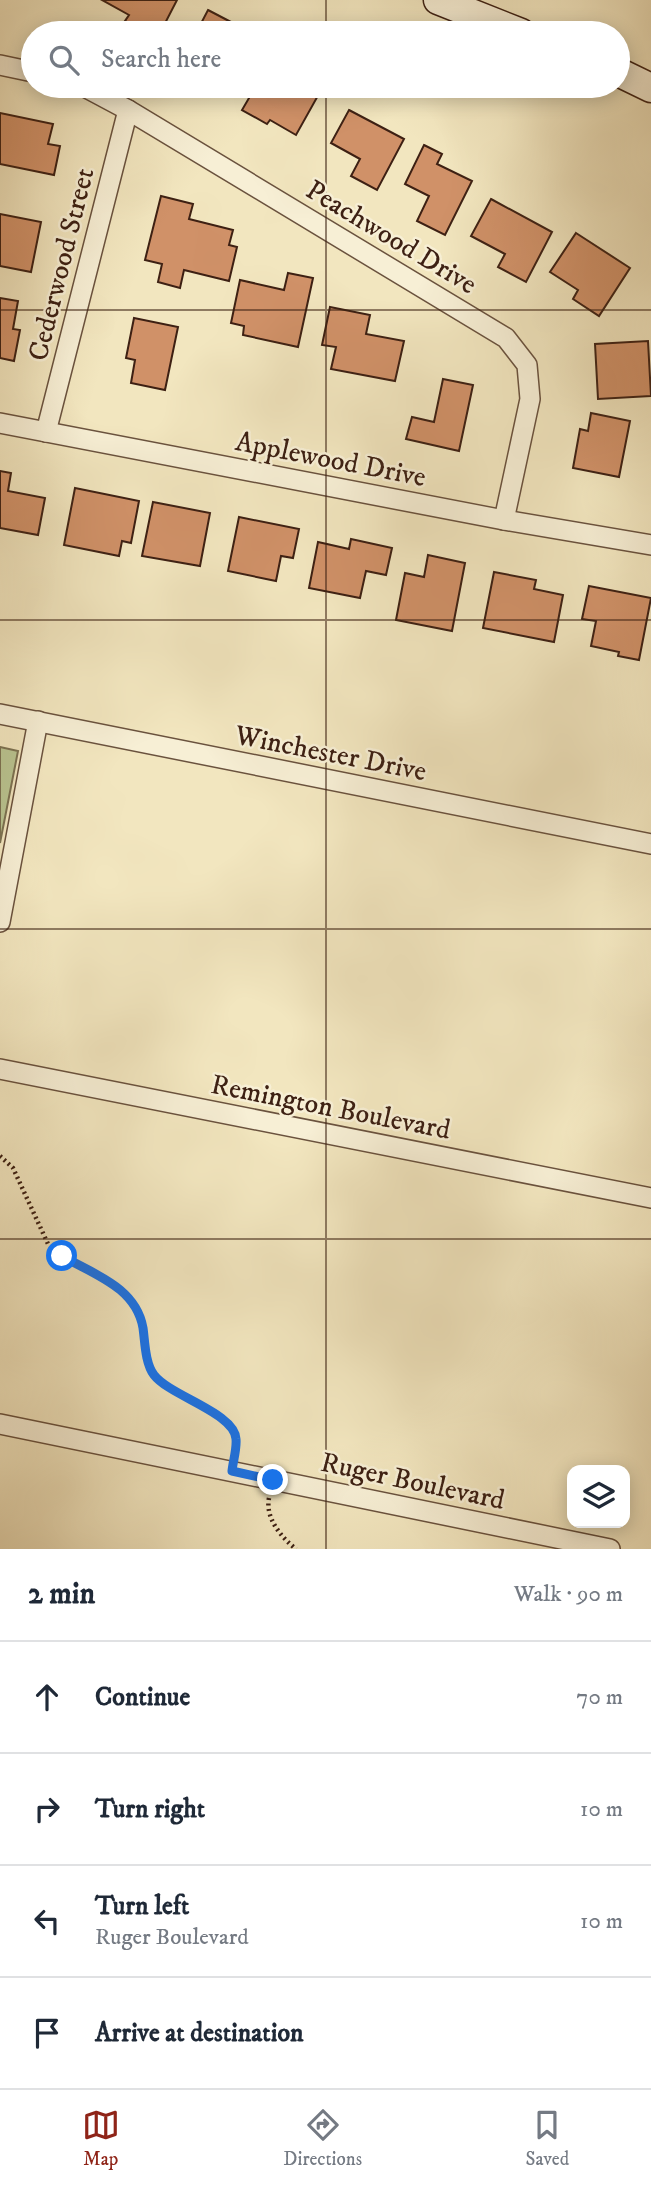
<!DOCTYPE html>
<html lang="en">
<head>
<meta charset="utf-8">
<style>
  :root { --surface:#fff; --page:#f2f2f3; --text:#1f2937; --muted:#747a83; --line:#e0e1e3; --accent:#8f2418 }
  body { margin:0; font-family:"IM FELL DW Pica",serif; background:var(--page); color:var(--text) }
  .controls { position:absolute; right:21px; bottom:21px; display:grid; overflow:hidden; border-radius:14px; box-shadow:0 4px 18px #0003 }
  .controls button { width:63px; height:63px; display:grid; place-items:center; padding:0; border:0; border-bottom:2px solid var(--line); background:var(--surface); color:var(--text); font:35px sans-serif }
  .stop { position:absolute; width:21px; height:21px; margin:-16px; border:5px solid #1a73e8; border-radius:50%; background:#fff }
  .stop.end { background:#1a73e8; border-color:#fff; box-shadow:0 2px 7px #0008 }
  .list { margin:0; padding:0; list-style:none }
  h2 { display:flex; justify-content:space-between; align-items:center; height:91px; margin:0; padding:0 28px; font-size:30px }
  h2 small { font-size:23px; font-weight:400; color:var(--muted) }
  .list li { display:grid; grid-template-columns:46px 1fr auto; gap:21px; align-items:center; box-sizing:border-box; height:112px; padding:0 28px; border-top:2px solid var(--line) }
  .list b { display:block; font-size:26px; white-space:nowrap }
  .list p { margin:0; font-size:23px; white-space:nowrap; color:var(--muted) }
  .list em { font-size:23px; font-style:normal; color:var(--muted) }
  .icon { flex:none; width:38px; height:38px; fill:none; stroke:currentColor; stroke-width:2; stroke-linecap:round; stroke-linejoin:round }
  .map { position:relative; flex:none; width:651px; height:1549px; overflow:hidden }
  .search { position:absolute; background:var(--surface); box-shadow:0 4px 18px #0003; left:21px; right:21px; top:21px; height:77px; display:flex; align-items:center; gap:18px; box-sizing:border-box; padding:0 24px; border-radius:38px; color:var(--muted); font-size:26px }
  .sheet { height:539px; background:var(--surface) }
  nav { display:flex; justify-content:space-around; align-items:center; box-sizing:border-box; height:98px; border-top:2px solid var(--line); background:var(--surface); font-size:19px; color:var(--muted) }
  nav a { display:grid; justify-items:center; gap:4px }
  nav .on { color:var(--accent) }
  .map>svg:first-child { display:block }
</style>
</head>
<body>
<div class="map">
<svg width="651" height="1549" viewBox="0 0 651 1549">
  <rect width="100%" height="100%" fill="#f2e6bf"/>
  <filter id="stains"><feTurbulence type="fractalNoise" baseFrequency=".00286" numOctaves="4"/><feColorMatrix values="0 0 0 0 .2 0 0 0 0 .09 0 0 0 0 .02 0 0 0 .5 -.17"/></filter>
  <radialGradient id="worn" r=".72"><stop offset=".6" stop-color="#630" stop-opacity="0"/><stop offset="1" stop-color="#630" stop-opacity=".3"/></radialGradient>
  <polygon fill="#bac592" stroke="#7c7252" stroke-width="2" points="0,747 18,751 0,843"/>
  <g fill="#d09168" stroke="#3d2013" stroke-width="2">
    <polygon points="102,0 177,0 160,33 148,33 125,21 129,15"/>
    <polygon points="208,10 252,33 196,33"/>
    <polygon points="256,86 308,86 320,92 296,135 270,120 267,124 242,110"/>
    <polygon points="349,110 404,139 377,190 351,176 360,159 331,143"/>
    <polygon points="0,113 53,124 48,144 60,146 54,175 0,164"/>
    <polygon points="424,145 442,154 437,164 472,181 445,235 417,221 429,196 405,184"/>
    <polygon points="161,196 193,204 189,219 233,230 229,245 237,247 229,281 184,270 180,288 158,282 162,264 145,260"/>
    <polygon points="491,199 552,232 526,282 498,267 505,254 471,236"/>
    <polygon points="0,214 41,222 31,272 0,266"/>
    <polygon points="576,233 630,268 599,316 573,299 578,290 550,272"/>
    <polygon points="288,273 313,278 298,347 243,335 244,326 231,323 240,280 284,290"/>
    <polygon points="0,298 18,301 13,329 20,330 14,361 0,358"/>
    <polygon points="330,307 370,315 366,334 404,341 395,381 331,369 336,347 322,345"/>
    <polygon points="134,318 178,327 165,390 131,383 135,360 126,358"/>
    <polygon points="648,341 651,396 598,399 595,344"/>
    <polygon points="443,379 473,385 459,451 406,439 412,417 434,422"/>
    <polygon points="591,413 630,421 619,477 573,468 580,429 588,431"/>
    <polygon points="0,471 11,473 8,491 45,498 38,535 0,528"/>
    <polygon points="75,488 139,501 131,543 122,541 119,556 64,545"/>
    <polygon points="153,502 210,513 200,566 142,556"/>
    <polygon points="239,517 299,529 293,558 281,556 276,581 228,571"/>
    <polygon points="351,539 392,548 386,575 366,571 360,598 309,588 318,542 349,549"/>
    <polygon points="428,555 465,563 452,631 396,620 405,573 424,577"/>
    <polygon points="494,572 536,580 534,589 563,595 554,642 483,628"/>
    <polygon points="589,586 651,598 639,660 618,656 619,652 591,646 596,621 582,619"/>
  </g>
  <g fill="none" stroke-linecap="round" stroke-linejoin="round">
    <defs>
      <g id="street">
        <polyline points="0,65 33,72"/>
        <polyline points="83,86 128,110 506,338 527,365 530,399 504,520"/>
        <polyline points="0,423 504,520 651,545"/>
        <polyline points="46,432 128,110"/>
        <polyline points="0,714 651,844"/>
        <polyline points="0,922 38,721"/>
        <polyline points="0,1069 651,1198"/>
        <polyline points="0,1424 610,1549"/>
      </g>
      <g id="secondary">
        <polyline points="438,0 521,33"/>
        <polyline points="618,72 651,88"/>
      </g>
    </defs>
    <use href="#street" stroke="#6a523e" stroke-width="22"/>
    <use href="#secondary" stroke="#3d2013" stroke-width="31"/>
    <g stroke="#3d2013" stroke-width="4.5" stroke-dasharray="2 3.5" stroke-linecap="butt">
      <polyline points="0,1156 13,1168 48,1244 62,1256 116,1285 134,1303 141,1321 151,1372 162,1384 222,1418 234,1431 236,1440 235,1451"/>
      <path d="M269 1498C265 1518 281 1537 296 1549"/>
    </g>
    <use href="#street" stroke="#f7efd5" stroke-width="19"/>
    <use href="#secondary" stroke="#f7efd5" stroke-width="28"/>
  </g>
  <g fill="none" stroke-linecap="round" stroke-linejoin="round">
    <path stroke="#1a73e8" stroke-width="9" d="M62 1256C93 1274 136 1287 143 1328 145 1342 145 1363 154 1375 170 1396 235 1413 236 1439 237 1449 233 1461 232 1471L273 1480"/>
  </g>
  <path fill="none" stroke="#3d2013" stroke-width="2" stroke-opacity="0.55" d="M326 0V33M326 86V1549M0 310H651M0 620H651M0 929H651M0 1239H651"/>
  <g text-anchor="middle" stroke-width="5" stroke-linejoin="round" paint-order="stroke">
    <g font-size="28" fill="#3d2013" stroke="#f7efd5">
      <text transform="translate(392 236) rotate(31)" y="10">Peachwood Drive</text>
      <text transform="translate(60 264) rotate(-76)" y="10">Cederwood Street</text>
      <text transform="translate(331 458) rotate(11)" y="10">Applewood Drive</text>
      <text transform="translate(331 752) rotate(11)" y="10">Winchester Drive</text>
      <text transform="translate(331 1106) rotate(11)" y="10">Remington Boulevard</text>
      <text transform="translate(413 1480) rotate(12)" y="10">Ruger Boulevard</text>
    </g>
  </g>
  <rect width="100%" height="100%" filter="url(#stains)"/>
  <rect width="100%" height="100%" fill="url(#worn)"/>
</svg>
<div class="controls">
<button><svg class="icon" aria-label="layers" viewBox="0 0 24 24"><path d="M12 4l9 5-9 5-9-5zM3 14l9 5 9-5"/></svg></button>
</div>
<div class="stop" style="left:62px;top:1256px"></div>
<div class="stop end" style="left:273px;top:1480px"></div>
<div class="search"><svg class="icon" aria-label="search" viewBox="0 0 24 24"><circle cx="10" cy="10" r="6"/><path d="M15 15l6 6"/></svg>Search here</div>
</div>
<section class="sheet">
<h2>2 min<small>Walk · 90 m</small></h2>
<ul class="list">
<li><svg class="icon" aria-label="ahead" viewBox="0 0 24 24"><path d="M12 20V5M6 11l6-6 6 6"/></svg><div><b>Continue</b></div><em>70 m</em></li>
<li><svg class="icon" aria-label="right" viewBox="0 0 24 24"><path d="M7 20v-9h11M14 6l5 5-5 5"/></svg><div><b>Turn right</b></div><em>10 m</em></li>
<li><svg class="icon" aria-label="left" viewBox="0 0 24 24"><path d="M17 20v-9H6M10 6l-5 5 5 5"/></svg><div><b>Turn left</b><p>Ruger Boulevard</p></div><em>10 m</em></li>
<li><svg class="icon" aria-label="arrive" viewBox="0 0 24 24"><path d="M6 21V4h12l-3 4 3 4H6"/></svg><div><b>Arrive at destination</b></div></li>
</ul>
</section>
<nav>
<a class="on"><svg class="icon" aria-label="map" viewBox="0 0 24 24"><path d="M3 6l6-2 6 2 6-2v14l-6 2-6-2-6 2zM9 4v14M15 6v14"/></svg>Map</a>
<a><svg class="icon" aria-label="directions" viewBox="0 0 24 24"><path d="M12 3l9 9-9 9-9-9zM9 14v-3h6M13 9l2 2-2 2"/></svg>Directions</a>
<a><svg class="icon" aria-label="saved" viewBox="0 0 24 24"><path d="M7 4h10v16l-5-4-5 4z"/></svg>Saved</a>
</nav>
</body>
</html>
